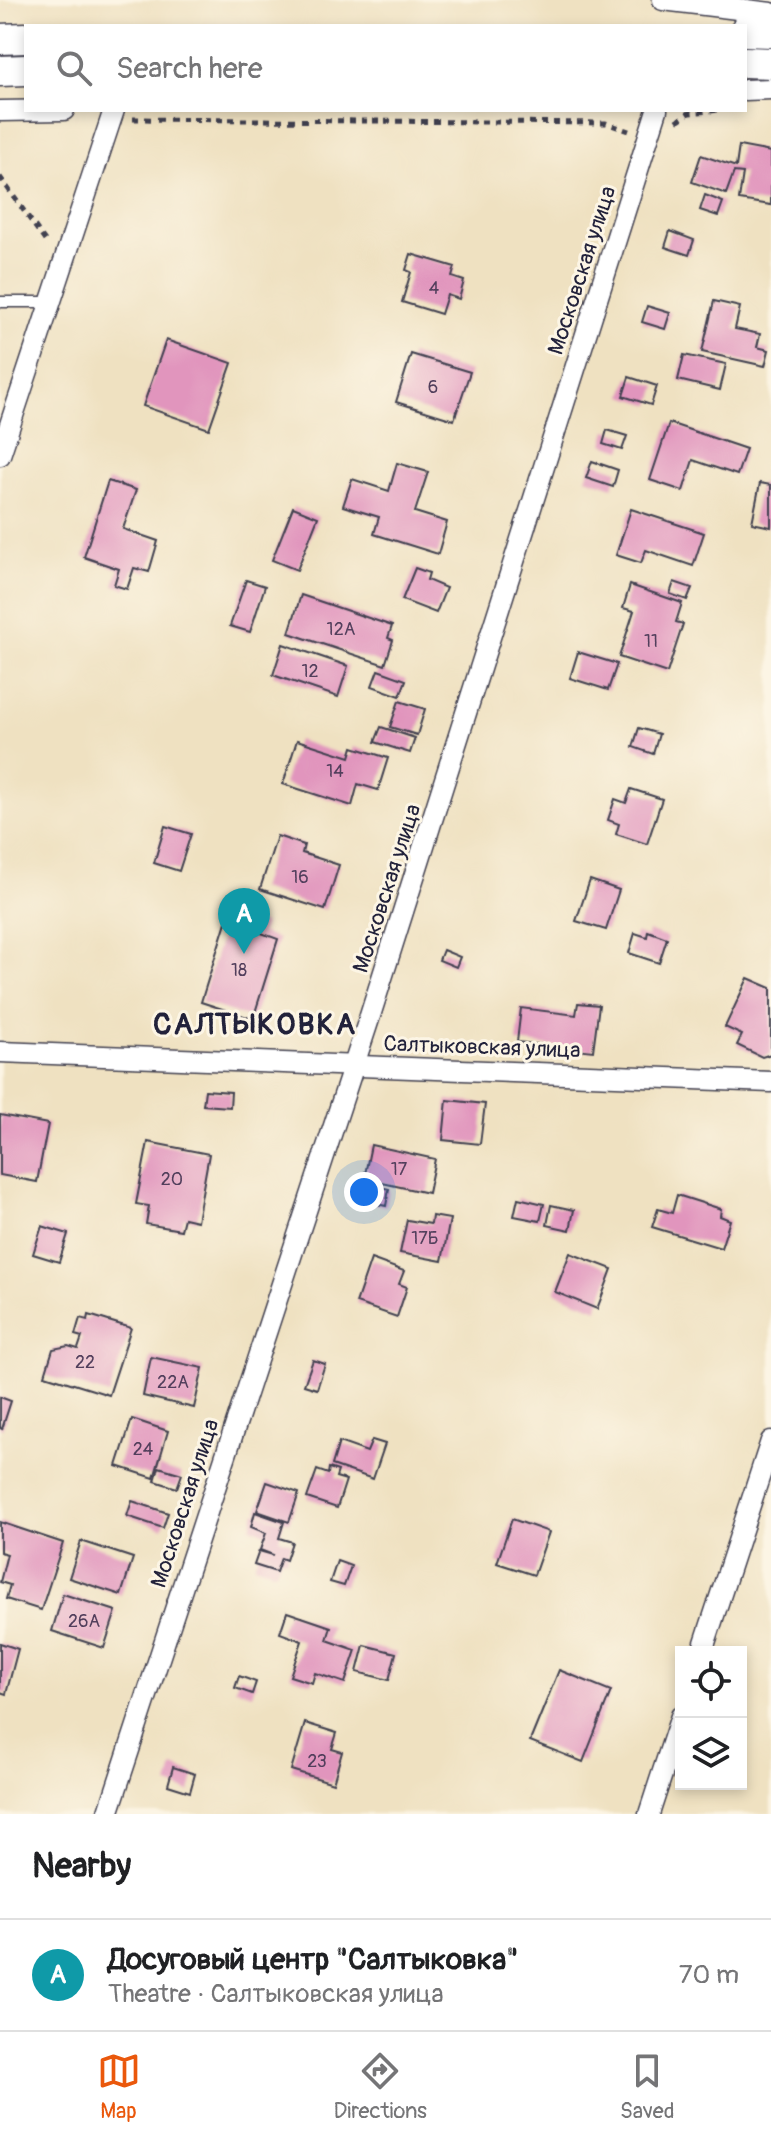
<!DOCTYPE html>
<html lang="en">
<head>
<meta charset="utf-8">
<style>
  :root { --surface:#fff; --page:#f2f2f2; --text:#202124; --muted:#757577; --line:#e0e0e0; --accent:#ea580c }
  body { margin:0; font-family:Pangolin,sans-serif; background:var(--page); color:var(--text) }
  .controls { position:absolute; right:24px; bottom:24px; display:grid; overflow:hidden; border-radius:0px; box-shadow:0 4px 12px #0003 }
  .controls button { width:72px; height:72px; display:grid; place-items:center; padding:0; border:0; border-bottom:2px solid var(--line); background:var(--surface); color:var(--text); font:40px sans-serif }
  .you { position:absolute; left:364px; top:1192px; width:28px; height:28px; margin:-20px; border:6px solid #fff; border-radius:50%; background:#1a73e8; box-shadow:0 0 0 12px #1a73e833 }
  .badge { display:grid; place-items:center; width:52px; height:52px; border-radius:50%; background:var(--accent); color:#fff; font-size:26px; font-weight:700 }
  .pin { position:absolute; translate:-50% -66px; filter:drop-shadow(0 2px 4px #0008) }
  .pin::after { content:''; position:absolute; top:42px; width:28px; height:24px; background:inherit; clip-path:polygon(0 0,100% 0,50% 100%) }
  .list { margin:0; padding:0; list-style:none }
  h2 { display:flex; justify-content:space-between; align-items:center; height:104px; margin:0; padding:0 32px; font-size:34px }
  h2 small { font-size:26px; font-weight:400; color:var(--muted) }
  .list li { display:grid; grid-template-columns:52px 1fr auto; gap:24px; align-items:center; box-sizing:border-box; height:112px; padding:0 32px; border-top:2px solid var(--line) }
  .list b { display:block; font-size:30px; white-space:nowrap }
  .list p { margin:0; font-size:26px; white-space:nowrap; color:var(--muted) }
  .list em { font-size:26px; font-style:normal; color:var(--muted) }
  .icon { flex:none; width:44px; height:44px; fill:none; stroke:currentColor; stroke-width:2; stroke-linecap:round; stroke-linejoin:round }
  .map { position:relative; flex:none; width:771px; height:1814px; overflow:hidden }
  .search { position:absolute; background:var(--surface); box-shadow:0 4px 12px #0003; left:24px; right:24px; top:24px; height:88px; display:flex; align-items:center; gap:20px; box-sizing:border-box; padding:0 28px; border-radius:0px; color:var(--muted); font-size:30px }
  .sheet { height:216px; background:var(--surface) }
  nav { display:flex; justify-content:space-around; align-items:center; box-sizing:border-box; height:112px; border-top:2px solid var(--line); background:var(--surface); font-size:22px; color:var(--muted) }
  nav a { display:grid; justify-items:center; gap:4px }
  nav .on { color:var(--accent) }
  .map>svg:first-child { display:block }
</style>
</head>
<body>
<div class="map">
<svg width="771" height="1814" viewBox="0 0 771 1814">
  <rect width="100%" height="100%" fill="#fcf5e5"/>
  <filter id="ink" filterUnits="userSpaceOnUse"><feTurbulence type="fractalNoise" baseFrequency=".0125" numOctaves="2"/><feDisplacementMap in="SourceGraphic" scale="16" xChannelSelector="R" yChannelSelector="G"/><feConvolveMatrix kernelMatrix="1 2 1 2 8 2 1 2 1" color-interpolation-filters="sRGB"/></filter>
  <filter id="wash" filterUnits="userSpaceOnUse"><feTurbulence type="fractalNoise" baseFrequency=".006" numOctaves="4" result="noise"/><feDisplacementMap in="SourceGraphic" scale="32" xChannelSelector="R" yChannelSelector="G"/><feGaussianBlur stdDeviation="1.8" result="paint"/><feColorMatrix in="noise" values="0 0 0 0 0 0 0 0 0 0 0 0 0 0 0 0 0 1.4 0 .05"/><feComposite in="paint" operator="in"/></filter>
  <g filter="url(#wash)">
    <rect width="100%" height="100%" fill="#efe1c1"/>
    <g id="blocks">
      <g fill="#e195bd">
        <polygon points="739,146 771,152 771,205 739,200 743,173 734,172 726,194 692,182 701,155 736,167"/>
        <polygon points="705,195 723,202 718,216 700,210"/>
        <polygon points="670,231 694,240 689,255 665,247"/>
        <polygon points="411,254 455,267 452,277 464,281 459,299 447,295 441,314 402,302 411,272 406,270"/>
        <polygon points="714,301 740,307 735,329 760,334 757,347 769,350 765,366 702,352"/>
        <polygon points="647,306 670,313 665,329 642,322"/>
        <polygon points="166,340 232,363 209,429 143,406"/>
        <polygon points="411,354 470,372 454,420 396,402"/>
        <polygon points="684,355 726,364 720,390 678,380"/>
        <polygon points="629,377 657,386 651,405 623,396"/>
        <polygon points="669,423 746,449 737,475 693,460 683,491 650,480"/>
        <polygon points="607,430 627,436 622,450 603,444"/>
        <polygon points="592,461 618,470 613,487 586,478"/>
        <polygon points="397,463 428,472 415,512 447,522 438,554 374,534 379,517 343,506 352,479 389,491"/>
        <polygon points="108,481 136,490 123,529 158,541 149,572 134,568 127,589 114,585 119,569 84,557"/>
        <polygon points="760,483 771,485 771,527 752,523"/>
        <polygon points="293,507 318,517 297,570 272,560"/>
        <polygon points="631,509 704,533 693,566 646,550 641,563 616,555"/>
        <polygon points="415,568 429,573 427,580 446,588 436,613 402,600"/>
        <polygon points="246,580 265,586 250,632 230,626"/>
        <polygon points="674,582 692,588 687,600 670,594"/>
        <polygon points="630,585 682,603 676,622 683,624 667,673 619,657 634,611 623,608"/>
        <polygon points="301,595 392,626 388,638 393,640 385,665 289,633"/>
        <polygon points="283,644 348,666 338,697 273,675"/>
        <polygon points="578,652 617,664 608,690 570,678"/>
        <polygon points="378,670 406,680 400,696 372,686"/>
        <polygon points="399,701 425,709 417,735 390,727"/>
        <polygon points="381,727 415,738 410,753 375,742"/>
        <polygon points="639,728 659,734 653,754 633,747"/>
        <polygon points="297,740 350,757 353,747 388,758 378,790 358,784 352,806 283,784"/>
        <polygon points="631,789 662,799 647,844 616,834 619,824 608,820 615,799 626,803"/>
        <polygon points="165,826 191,834 179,871 154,863"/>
        <polygon points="277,836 304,845 302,853 339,865 325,910 260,889"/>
        <polygon points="590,880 619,890 606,930 576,921"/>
        <polygon points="244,917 264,924 261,933 278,939 253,1019 201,1002 226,922 241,927"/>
        <polygon points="648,931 667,938 659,963 629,953 635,933 647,937"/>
        <polygon points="443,950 460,957 456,967 439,960"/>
        <polygon points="748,978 771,988 771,1054 762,1057 737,1045 742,1035 725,1027"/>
        <polygon points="578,1003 599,1005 593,1051 517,1042 521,1008 576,1015"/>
        <polygon points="205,1090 231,1092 230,1107 203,1105"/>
        <polygon points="447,1100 485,1104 480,1144 443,1140"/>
        <polygon points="0,1115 48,1124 37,1182 0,1175"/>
        <polygon points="148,1142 209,1154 197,1221 184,1218 181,1230 146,1224 149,1206 136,1204"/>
        <polygon points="371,1145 435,1159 428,1193 364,1179"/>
        <polygon points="363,1183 389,1189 386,1206 359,1200"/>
        <polygon points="677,1195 721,1209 720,1216 730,1220 721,1248 652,1227 658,1209 672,1213"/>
        <polygon points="518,1198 544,1204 540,1221 514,1216"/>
        <polygon points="551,1205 574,1210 570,1230 547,1225"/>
        <polygon points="432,1216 450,1219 442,1261 400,1253 407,1220 431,1224"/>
        <polygon points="42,1226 68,1234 59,1262 33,1254"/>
        <polygon points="570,1253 612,1269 597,1309 555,1292"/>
        <polygon points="371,1259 404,1271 399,1284 407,1287 397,1317 356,1303"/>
        <polygon points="89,1315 131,1328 109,1395 45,1375 53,1349 68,1346 78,1349 82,1337 75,1335 80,1318 88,1320"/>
        <polygon points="151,1357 203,1368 194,1408 143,1396"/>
        <polygon points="313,1360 325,1364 317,1389 304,1385"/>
        <polygon points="0,1397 11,1401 2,1429 0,1428"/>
        <polygon points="132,1419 168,1431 154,1478 117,1466"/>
        <polygon points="372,1440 385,1444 373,1479 332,1465 339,1442 367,1452"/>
        <polygon points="159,1467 182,1474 177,1488 155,1481"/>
        <polygon points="329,1468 338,1471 336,1477 346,1480 337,1508 307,1498 317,1470 328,1474"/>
        <polygon points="267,1482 299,1493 289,1522 257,1511"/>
        <polygon points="132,1501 168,1513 163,1528 127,1516"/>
        <polygon points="255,1512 284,1522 279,1538 292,1542 286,1560 281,1558 276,1572 254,1565 259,1551 273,1555 260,1550 266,1533 251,1527"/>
        <polygon points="512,1519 549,1532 534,1575 497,1563"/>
        <polygon points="0,1522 63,1543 41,1610 6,1599 10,1585 0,1582 7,1554 0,1552"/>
        <polygon points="81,1541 133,1558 121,1595 69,1578"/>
        <polygon points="337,1561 351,1566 344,1586 330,1582"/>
        <polygon points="63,1594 116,1611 104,1648 52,1631"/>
        <polygon points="287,1612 331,1627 327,1640 356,1650 345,1683 315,1673 312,1683 290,1676 302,1641 280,1633"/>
        <polygon points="0,1643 18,1649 6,1694 0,1692"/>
        <polygon points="364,1645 396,1653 389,1680 357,1672"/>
        <polygon points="559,1670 611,1691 583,1762 530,1741"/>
        <polygon points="239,1676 256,1682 252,1694 235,1688"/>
        <polygon points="305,1723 337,1733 332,1749 342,1752 333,1783 291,1770"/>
        <polygon points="173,1767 195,1774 190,1792 168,1785"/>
      </g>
    </g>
  </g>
  <g filter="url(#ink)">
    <use href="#blocks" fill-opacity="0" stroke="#413f4f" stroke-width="2"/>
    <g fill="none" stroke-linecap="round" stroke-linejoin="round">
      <defs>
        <polyline id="lane" points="0,302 50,302"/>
        <g id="street">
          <polyline points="663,0 771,13"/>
          <polyline points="745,90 771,89"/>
          <polyline points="0,111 64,110"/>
          <polyline points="0,455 114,110"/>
          <polyline points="0,1052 771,1082"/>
          <polyline points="702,1652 771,1441"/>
          <polyline points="108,1814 369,1019 657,110"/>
          <polyline points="649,1814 681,1716"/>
        </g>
        <g id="secondary">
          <polyline points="745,31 771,32"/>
          <polyline points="0,39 26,38"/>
          <polyline points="745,62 771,63"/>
          <polyline points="0,71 26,70"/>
        </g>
      </defs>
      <use href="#lane" stroke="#413f4f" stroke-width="13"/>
      <use href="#street" stroke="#413f4f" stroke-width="23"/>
      <use href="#secondary" stroke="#413f4f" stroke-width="33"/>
      <g stroke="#413f4f" stroke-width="5" stroke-dasharray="6 6" stroke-linecap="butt">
        <polyline points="133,119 606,123 629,131"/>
        <polyline points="677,121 689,113 720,110"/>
        <polyline points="0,177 48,245"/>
      </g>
      <use href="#lane" stroke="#fff" stroke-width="10"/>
      <use href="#street" stroke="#fff" stroke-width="20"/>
      <use href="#secondary" stroke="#fff" stroke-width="30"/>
    </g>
  </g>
  <g text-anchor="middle" stroke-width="6" stroke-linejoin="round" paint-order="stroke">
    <g font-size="18" fill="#523f5c">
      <text x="434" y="294">4</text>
      <text x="433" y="393">6</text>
      <text x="341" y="635">12А</text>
      <text x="651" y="647">11</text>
      <text x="310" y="677">12</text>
      <text x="335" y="777">14</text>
      <text x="300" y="883">16</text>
      <text x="239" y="976">18</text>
      <text x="399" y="1175">17</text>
      <text x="172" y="1185">20</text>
      <text x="425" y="1244">17Б</text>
      <text x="85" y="1368">22</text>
      <text x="173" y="1388">22А</text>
      <text x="143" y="1455">24</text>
      <text x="84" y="1627">26А</text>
      <text x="317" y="1767">23</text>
    </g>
    <g font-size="22" fill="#22223b" stroke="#fcf5e5">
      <text transform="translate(581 270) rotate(-72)" y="8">Московская улица</text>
      <text transform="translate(386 888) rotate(-72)" y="8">Московская улица</text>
      <text transform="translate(482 1046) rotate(2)" y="8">Салтыковская улица</text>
      <text transform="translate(184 1503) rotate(-72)" y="8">Московская улица</text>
    </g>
    <g font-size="30" font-weight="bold" letter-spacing="2" fill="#22223b" stroke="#fcf5e5">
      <text x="255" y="1034">САЛТЫКОВКА</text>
    </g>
  </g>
</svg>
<div class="controls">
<button><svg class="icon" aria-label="locate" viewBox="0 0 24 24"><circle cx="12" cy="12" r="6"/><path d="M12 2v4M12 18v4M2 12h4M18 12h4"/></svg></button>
<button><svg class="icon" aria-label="layers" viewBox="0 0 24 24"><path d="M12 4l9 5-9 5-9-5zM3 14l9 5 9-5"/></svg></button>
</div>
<div class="you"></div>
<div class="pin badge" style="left:244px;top:954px;background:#0f9aa8">A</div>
<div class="search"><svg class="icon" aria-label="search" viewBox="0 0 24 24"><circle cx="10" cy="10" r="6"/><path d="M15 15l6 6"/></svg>Search here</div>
</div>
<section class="sheet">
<h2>Nearby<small></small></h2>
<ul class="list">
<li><span class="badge" style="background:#0f9aa8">A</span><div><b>Досуговый центр &quot;Салтыковка&quot;</b><p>Theatre · Салтыковская улица</p></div><em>70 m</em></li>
</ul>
</section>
<nav>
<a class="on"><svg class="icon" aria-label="map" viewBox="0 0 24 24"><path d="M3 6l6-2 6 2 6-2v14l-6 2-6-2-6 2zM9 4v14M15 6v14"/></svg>Map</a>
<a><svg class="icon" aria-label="directions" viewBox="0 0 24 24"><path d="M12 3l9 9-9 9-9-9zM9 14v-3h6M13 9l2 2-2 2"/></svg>Directions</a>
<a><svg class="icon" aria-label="saved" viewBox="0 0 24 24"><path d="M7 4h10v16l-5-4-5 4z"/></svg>Saved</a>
</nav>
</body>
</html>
